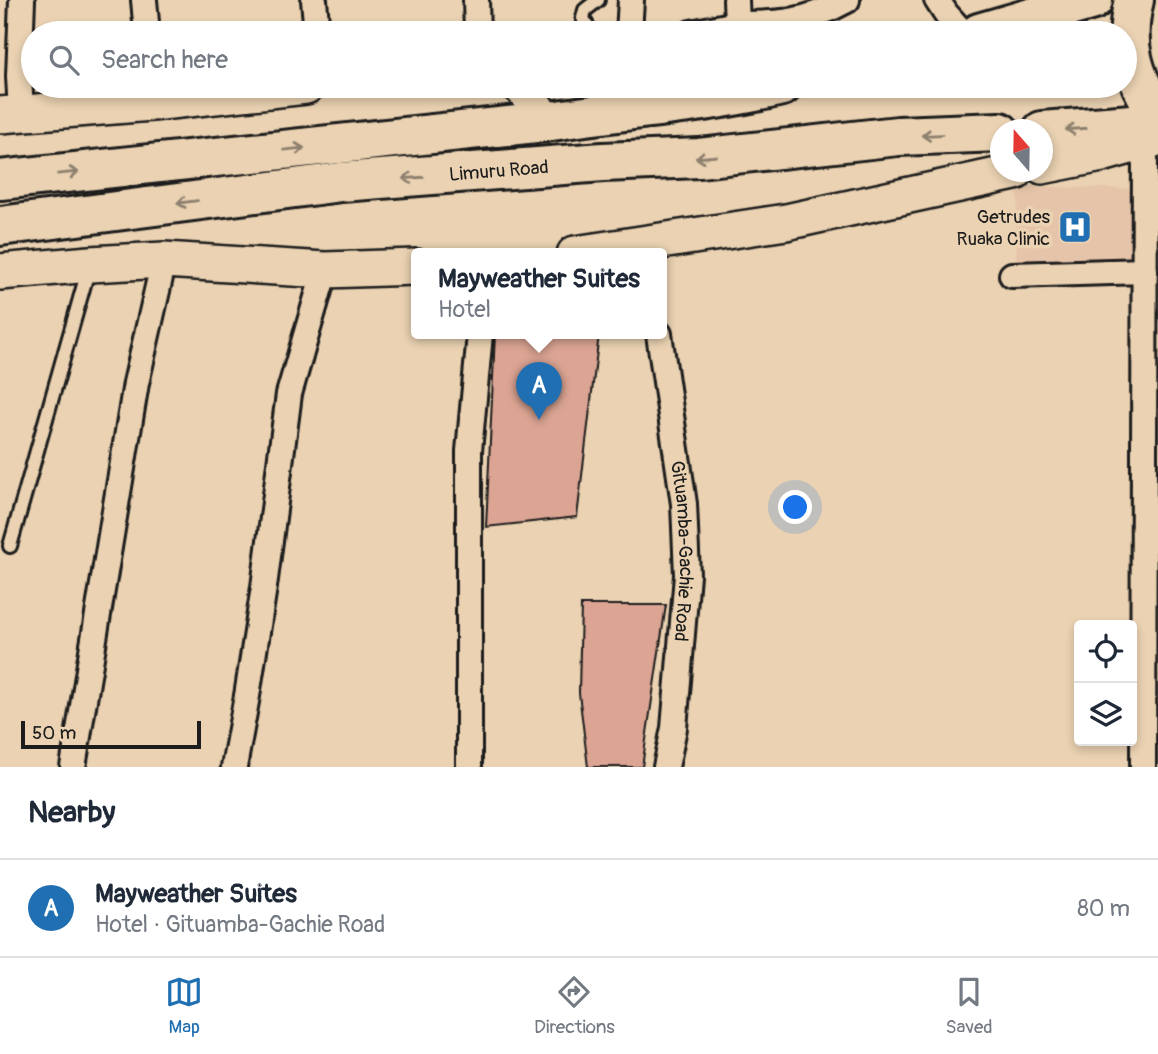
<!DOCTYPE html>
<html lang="en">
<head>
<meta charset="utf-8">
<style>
  :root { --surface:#fff; --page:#f6f6f7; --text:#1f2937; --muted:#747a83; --line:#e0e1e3; --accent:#1f6fb2 }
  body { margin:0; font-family:Pangolin,sans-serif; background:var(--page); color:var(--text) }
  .controls { position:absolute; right:21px; bottom:21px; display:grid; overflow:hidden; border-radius:7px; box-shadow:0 4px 10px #0003 }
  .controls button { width:63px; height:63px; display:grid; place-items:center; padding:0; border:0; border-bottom:2px solid var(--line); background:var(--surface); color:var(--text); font:35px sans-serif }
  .compass { position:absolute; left:990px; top:119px; width:63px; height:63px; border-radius:50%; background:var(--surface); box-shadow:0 4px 10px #0003; rotate:340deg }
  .scale { position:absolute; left:21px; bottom:18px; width:180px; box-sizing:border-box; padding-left:7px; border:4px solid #1c1c1c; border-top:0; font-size:19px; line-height:24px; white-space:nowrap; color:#1c1c1c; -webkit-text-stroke:5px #ead2b2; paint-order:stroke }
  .you { position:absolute; left:796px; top:508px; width:24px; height:24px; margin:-18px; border:5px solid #fff; border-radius:50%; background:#1a73e8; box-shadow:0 0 0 10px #1a73e833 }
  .badge { display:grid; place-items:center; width:46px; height:46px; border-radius:50%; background:var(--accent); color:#fff; font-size:23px; font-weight:700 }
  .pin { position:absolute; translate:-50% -58px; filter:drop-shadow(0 2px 4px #0008) }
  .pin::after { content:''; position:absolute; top:37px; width:24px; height:21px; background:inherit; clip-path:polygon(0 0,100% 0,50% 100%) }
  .popup { position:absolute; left:411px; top:248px; width:256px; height:91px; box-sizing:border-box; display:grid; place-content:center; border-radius:7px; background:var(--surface); filter:drop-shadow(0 2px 5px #0005); font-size:23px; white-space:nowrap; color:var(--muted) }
  .popup b { font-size:26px; color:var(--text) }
  .popup::after { content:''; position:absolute; left:50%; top:100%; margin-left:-14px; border:14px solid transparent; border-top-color:var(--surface) }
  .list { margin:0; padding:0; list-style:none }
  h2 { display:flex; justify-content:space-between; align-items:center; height:91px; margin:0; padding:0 28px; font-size:30px }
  h2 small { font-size:23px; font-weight:400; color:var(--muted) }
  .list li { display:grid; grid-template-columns:46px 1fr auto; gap:21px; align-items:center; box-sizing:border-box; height:98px; padding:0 28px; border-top:2px solid var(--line) }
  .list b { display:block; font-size:26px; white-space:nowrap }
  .list p { margin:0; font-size:23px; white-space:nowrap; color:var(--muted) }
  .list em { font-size:23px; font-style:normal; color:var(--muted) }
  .icon { flex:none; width:38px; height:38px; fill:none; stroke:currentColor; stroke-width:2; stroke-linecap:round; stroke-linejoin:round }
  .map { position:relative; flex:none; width:1158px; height:767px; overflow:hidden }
  .search { position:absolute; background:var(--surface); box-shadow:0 4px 10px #0003; left:21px; right:21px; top:21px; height:77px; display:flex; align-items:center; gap:18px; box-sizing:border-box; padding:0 24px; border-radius:38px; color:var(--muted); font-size:26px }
  .sheet { height:189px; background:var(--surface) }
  nav { display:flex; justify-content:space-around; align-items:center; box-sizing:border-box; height:98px; border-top:2px solid var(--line); background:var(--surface); font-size:19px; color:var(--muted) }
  nav a { display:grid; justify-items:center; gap:4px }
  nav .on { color:var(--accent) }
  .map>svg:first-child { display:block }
</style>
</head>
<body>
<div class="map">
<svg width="1158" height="767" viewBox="0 0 1158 767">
  <rect width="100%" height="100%" fill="#ead2b2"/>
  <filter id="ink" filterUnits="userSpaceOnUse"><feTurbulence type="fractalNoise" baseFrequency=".0143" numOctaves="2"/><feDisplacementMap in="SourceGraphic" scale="14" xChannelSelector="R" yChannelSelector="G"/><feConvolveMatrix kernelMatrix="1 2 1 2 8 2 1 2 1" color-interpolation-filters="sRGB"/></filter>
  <g filter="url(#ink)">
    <polygon fill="#e6c4a9" points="1018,186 1136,189 1130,266 1016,268"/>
    <g fill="#dba493" stroke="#1c1c1c" stroke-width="2">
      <polygon points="495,334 599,334 577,517 486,527"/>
      <polygon points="581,605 666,605 642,767 588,767 579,693"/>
    </g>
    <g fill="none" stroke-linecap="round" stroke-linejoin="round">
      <defs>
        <g id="lane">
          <polyline points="591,33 583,18 585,10 598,0"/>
          <polyline points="10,546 89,267"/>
        </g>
        <g id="street">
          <polyline points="144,0 147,33"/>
          <polyline points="314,0 317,33"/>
          <polyline points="476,0 477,33"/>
          <path d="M736 0 737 24C782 24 807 22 847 0"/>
          <polyline points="937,0 946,14 963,33"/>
          <polyline points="629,33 631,0"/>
          <polyline points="691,33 737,24 738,33"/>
          <polyline points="21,113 19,76 22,0"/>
          <polyline points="600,113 604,86"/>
          <polyline points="1012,275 1145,271"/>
          <path id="s1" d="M659 334 684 504 687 575 674 728 666 767"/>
          <polyline points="73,767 136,383 164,260"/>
          <polyline points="234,767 247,696 264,587 289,394 325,270"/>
          <polyline points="469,767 469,451 480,334"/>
          <polyline points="1143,767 1145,141"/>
        </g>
        <g id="secondary">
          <polyline points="520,86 527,93 545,122"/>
          <polyline points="0,115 152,103 306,86"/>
          <polyline points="1042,166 1102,154 1158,138"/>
          <polyline points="575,254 786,222 1015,172"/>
          <polyline points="0,272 90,264 164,260 325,270 416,267"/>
        </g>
        <g id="highway">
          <path d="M1134 0C1123 44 1133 77 1158 114"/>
          <polyline points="979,33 1093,0"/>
          <polyline points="1042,131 1158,122"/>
          <path d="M0 180 545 122C624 109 704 105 782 86"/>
          <path id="s2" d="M0 226 341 182 603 162 699 158 898 136 1000 132"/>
        </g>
      </defs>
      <use href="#lane" stroke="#1c1c1c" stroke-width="18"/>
      <use href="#street" stroke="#1c1c1c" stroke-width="30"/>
      <use href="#secondary" stroke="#1c1c1c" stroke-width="40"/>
      <use href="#highway" stroke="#1c1c1c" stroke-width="44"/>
      <use href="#lane" stroke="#ead2b2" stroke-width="12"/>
      <use href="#street" stroke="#ead2b2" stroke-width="24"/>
      <use href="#secondary" stroke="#ead2b2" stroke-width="35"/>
      <use href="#highway" stroke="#ead2b2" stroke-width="38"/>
    </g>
    <defs><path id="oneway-shaft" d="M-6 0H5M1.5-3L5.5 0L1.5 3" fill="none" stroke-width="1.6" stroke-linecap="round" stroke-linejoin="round" transform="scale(1.75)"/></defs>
    <g stroke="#8d806e">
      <use href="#oneway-shaft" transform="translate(1076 129) rotate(176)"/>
      <use href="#oneway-shaft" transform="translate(932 135) rotate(178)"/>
      <use href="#oneway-shaft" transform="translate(294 149) rotate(-6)"/>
      <use href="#oneway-shaft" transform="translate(706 157) rotate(175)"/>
      <use href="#oneway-shaft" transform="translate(68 173) rotate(-6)"/>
      <use href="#oneway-shaft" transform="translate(413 178) rotate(176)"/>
      <use href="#oneway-shaft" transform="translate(187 202) rotate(173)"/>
    </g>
  </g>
  <defs>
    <symbol id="hospital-square" viewBox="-11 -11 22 22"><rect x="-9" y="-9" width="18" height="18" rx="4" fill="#1f6fb2" stroke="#ead2b2"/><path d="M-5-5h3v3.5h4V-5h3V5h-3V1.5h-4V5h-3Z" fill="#fff"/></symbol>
  </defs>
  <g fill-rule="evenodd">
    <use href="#hospital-square" x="1056" y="208" width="38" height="38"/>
  </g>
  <g text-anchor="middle" stroke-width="7" stroke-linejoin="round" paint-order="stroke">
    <g font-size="19" fill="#1c1c1c" stroke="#ead2b2">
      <text dy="7" stroke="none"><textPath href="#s2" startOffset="502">Limuru Road</textPath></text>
      <text dy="7" stroke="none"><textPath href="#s1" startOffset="219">Gituamba-Gachie Road</textPath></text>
    </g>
    <g font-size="19" fill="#1c1c1c" stroke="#ead2b2" text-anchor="end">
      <text x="1050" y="223">Getrudes<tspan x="1050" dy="22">Ruaka Clinic</tspan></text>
    </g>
  </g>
</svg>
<div class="controls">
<button><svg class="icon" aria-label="locate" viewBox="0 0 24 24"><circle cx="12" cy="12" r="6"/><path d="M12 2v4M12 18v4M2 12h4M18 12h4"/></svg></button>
<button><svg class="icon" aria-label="layers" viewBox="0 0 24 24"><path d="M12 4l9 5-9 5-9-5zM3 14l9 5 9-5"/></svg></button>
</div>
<svg class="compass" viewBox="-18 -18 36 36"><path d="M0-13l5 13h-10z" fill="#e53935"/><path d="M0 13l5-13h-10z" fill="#747a83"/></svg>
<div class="scale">50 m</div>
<div class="you"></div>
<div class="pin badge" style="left:539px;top:420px">A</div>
<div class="popup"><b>Mayweather Suites</b>Hotel</div>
<div class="search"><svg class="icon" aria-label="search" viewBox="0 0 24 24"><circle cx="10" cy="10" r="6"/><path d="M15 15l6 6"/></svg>Search here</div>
</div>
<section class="sheet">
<h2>Nearby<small></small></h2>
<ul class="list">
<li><span class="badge">A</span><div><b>Mayweather Suites</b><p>Hotel · Gituamba-Gachie Road</p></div><em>80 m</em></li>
</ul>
</section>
<nav>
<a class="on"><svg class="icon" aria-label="map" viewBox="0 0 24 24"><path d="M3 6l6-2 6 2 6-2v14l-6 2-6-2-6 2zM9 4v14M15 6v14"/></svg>Map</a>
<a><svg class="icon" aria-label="directions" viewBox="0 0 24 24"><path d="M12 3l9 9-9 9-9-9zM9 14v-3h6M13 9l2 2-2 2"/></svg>Directions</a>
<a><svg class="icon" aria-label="saved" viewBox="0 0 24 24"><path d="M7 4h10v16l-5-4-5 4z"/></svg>Saved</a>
</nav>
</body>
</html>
